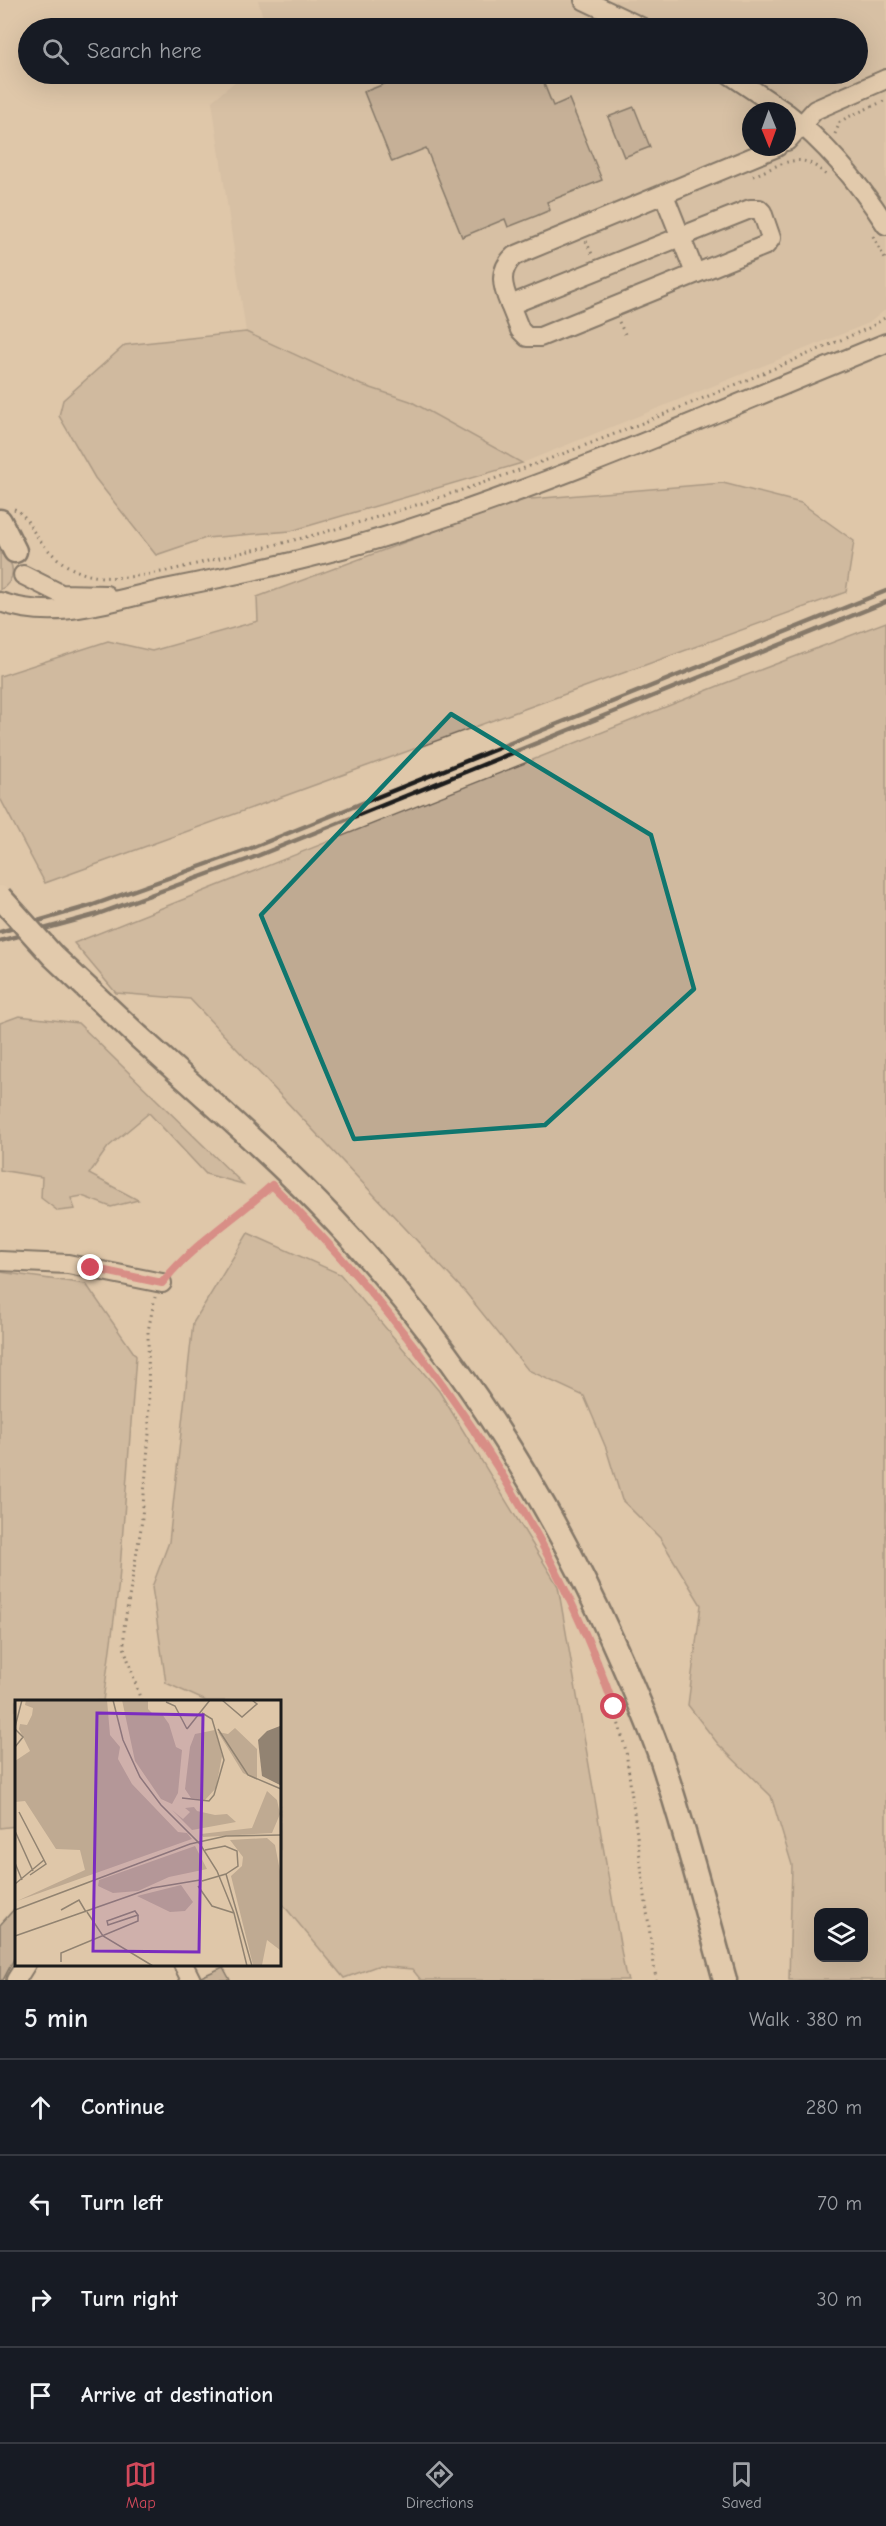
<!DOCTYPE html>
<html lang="en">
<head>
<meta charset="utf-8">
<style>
  :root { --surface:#171b24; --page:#242831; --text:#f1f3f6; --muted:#9ea1a6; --line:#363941; --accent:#d1495b }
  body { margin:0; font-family:"Comic Neue",sans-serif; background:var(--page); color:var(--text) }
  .controls { position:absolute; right:18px; bottom:18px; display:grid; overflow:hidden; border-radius:12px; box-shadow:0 6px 24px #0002 }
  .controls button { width:54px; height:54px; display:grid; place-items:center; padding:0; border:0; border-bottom:2px solid var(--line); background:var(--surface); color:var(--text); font:30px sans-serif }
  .compass { position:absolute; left:742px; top:102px; width:54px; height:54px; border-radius:50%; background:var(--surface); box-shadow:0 6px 24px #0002; rotate:179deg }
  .stop { position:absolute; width:18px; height:18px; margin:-14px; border:4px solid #d1495b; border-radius:50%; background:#fff }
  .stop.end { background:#d1495b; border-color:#fff; box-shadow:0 2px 6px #0008 }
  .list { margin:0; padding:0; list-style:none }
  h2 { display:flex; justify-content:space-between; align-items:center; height:78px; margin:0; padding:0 24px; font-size:26px }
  h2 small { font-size:20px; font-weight:400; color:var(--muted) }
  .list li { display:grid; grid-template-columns:39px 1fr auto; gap:18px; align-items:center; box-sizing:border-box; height:96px; padding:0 24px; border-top:2px solid var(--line) }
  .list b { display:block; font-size:22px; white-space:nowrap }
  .list em { font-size:20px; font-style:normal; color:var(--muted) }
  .icon { flex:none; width:33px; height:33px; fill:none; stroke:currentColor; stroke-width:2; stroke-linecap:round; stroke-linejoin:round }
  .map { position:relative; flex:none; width:886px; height:1980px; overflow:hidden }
  .search { position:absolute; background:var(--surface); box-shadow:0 6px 24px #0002; left:18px; right:18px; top:18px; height:66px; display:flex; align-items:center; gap:15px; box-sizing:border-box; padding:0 21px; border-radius:33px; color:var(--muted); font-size:22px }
  .sheet { height:462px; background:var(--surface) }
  nav { display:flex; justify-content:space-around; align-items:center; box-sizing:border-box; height:84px; border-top:2px solid var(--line); background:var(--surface); font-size:16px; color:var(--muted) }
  nav a { display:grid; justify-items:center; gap:3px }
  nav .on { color:var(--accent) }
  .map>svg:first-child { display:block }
</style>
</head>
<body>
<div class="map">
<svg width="886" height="1980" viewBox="0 0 886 1980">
  <rect width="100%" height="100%" fill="#dfc7a9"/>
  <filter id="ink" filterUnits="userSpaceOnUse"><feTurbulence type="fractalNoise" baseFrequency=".0167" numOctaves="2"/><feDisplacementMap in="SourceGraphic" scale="12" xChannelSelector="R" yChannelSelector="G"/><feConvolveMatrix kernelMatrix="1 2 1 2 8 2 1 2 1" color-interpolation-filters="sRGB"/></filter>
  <g filter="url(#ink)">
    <path fill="#ceb89d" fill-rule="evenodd" d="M258 0H886V309L869 323 522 463 410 401 359 384 246 332 212 101 244 74H858V28H266ZM751 111H787V147H751Z"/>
    <g fill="#bfaa92" stroke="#6e6357" stroke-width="1.5" fill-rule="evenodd">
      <polygon points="246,332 359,384 410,401 522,463 291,531 206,538 156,555 95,478 59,416 63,400 125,345"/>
      <polygon points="723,483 801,503 854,541 846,592 45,883 0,798 0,676 108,641 152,651 258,621 257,597 519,500"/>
      <path d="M0 553C17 562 16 581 0 590Z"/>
      <path d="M886 622V1980H789L792 1865 771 1796 718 1744 688 1705 701 1605 660 1538 622 1500 606 1448 584 1396 528 1370 466 1293 190 999 116 993 74 943 723 684ZM864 1912V1958H818V1912Z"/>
      <polygon points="19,1016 78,1023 243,1184 206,1174 149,1113 108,1147 89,1174 138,1200 111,1207 82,1196 71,1198 75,1209 58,1211 41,1198 42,1177 0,1170 0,1023"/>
      <polygon points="248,1233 340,1274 439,1391 558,1586 625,1973 628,1980 421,1980 412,1969 377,1966 344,1978 280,1901 279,1701 206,1701 166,1683 152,1587 169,1542 193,1323"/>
      <polygon points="0,1272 86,1284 136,1356 119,1582 103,1701 16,1701 16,1826 0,1828"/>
    </g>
    <g fill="#a89682" stroke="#1c1c1c" stroke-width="1.5">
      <polygon points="410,74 540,74 553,106 569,99 602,180 547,202 550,210 536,216 508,227 505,219 462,237 426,148 392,162 364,92"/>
      <polygon points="634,107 650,147 624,157 608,117"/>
      <polygon points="16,1907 16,1955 3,1980 0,1980 0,1925"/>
      <polygon points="223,1967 230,1980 202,1980 201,1977"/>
    </g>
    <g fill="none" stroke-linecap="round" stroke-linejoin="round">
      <defs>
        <g id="minor">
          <polyline points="584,0 643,28"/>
          <polyline points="729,74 784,111"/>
          <path d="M787 113C827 144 859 183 886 225"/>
          <polyline points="787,141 815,110 886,79"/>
          <polyline points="664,195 695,273"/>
          <polygon points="750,209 759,209 762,212 771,238 766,245 540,337 527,337 520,330 510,305"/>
          <path d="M510 305C502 286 498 271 514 256L777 147"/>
          <polyline points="23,575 61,594 106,595"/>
          <path d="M0 602C57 622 109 601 165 589 243 574 321 557 397 533 563 480 724 409 886 343"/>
          <polyline points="0,1261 68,1264 162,1283"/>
          <polyline points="183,1964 191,1980"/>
          <polyline points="16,1980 26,1964"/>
        </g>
        <g id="major">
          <polyline points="0,521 15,551"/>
          <path d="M139 1037C205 1097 273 1155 334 1220 450 1343 543 1487 612 1640 630 1680 648 1720 662 1761 686 1833 705 1907 725 1980"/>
        </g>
      </defs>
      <use href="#minor" stroke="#1c1c1c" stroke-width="22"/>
      <use href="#major" stroke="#1c1c1c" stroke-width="27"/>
      <g stroke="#1c1c1c" stroke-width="3" stroke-dasharray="1.5 4.5" stroke-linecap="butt">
        <polyline points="835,134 840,122 846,118 886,100"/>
        <path d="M753 176C784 164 800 148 827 176"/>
        <polyline points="873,236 886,261"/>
        <polyline points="586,241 592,254"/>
        <polyline points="619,322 625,334"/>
        <path d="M14 509C24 513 27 521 32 529 49 555 71 575 102 577 142 581 201 562 240 553 459 504 666 415 871 327L886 317"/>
        <polyline points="311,1225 385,1310 444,1387 510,1487"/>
        <polyline points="171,1271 272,1185"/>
        <polyline points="576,1612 597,1657 614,1707 626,1751 656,1980"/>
        <polyline points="141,1701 124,1647 124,1627 141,1528 146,1472 149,1433 148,1331 155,1297"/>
      </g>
      <use href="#minor" stroke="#e7ceaf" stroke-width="18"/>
      <use href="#major" stroke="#e7ceaf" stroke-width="22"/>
      <g stroke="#1c1c1c" stroke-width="4.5">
        <polyline points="0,932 93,905 249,849 886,591"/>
        <polyline points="0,941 95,915 252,858 886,602"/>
      </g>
      <defs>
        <polyline id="major-bridge" points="0,897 53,956 139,1037"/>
      </defs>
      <use href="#major-bridge" stroke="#1c1c1c" stroke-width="27" stroke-linecap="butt"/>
      <use href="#major-bridge" stroke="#e7ceaf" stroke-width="22"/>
    </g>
  </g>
  <g fill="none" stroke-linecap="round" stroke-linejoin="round" filter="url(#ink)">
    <path stroke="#d1495b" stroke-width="8" d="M91 1268 162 1283C192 1245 236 1218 272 1185 418 1330 545 1512 614 1707"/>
  </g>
  <path d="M0 0H886V1980H0ZM451 714 651 835 694 989 545 1125 354 1139 261 915Z" fill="#dfc7a9" fill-opacity=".55" fill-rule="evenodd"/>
  <path fill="none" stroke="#0f766e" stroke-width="4.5" stroke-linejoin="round" d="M451 714 651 835 694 989 545 1125 354 1139 261 915Z"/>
  <g transform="translate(15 1700)">
    <rect width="266" height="266" fill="#dfc7a9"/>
    <path d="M11 0H92L95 35 105 47 103 59 117 84 163 132 172 133 177 139 2 201 70 170 65 150 41 149 10 101 0 102V61L15 51 4 29 5 24 12 25 17 15 18 8 10 5ZM107 0H133V9L139 15 147 14 154 24 161 47 167 50 163 93 157 104 146 99 120 61ZM220 28 242 49V80L228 73 203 32 213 34ZM200 30 207 56 201 88 190 100 176 98 170 89 175 47 180 34ZM252 91 262 100 265 114 257 133 188 137 186 134 237 128ZM179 107 182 111 200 115 212 114 221 122 177 130 157 110 168 119 175 112 170 108ZM252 138 260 145 265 171V250L252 240 247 265H238L216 176 227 166 228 157 215 140ZM180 146 192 169 154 177 123 191 98 193 83 186 84 180ZM166 185 178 202 170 211 155 212 122 196Z" fill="#bfaa92"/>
    <path d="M265 26H266L265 85 247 76 243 40 252 31Z" fill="#928372"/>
    <path fill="none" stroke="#918371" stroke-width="1.5" d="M98 0 108 40 125 77 146 105 185 144 202 171 219 213 232 266M207 0 227 17 242 4 237 0M151 2 160 6 172 29M0 27 7 0M0 29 8 37 0 47M172 29 195 0M203 29 233 75 266 89M167 98 194 101 199 95 209 60 197 19 187 13M4 112 31 164 15 175M0 131 18 171M190 150 210 146 222 151 223 166 211 174M0 163 7 180M187 181 211 174 237 266M0 184 29 160M183 186 197 206 219 213M0 210 175 144 211 136 266 135M46 210 64 200 71 212M120 211 123 215 93 225 92 221ZM72 212 88 236 138 266M0 236 137 188 185 180M46 262V253L123 221V215"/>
    <path fill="#7b2cbf" fill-opacity="0.15" stroke="#7b2cbf" stroke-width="3" d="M82 13 188 15 184 252 78 251Z"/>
    <rect width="266" height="266" fill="none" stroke="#1c1c1c" stroke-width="3"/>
  </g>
</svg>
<div class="controls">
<button><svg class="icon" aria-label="layers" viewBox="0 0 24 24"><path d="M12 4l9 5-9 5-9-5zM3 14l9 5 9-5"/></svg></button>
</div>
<svg class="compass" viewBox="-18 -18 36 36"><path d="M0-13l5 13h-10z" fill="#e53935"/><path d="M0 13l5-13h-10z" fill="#9ea1a6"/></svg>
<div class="stop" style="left:614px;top:1707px"></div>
<div class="stop end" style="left:91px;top:1268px"></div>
<div class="search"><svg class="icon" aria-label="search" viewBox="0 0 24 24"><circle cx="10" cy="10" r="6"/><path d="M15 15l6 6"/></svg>Search here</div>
</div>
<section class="sheet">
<h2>5 min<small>Walk · 380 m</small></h2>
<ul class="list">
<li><svg class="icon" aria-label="ahead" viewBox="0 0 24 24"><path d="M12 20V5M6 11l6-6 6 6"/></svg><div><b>Continue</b></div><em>280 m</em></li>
<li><svg class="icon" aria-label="left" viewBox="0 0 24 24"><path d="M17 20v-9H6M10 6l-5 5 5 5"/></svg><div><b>Turn left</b></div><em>70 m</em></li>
<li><svg class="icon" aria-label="right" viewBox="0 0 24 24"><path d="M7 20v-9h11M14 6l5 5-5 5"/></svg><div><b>Turn right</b></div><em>30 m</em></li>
<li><svg class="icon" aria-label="arrive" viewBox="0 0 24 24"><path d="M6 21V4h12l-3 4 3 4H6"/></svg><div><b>Arrive at destination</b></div></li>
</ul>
</section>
<nav>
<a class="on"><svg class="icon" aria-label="map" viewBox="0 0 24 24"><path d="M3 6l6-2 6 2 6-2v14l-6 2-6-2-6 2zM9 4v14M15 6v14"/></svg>Map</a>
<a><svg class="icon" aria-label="directions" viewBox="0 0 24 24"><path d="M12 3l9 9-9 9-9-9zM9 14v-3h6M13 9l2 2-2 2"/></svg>Directions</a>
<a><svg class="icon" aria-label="saved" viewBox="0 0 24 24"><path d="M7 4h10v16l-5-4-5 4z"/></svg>Saved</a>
</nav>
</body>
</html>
